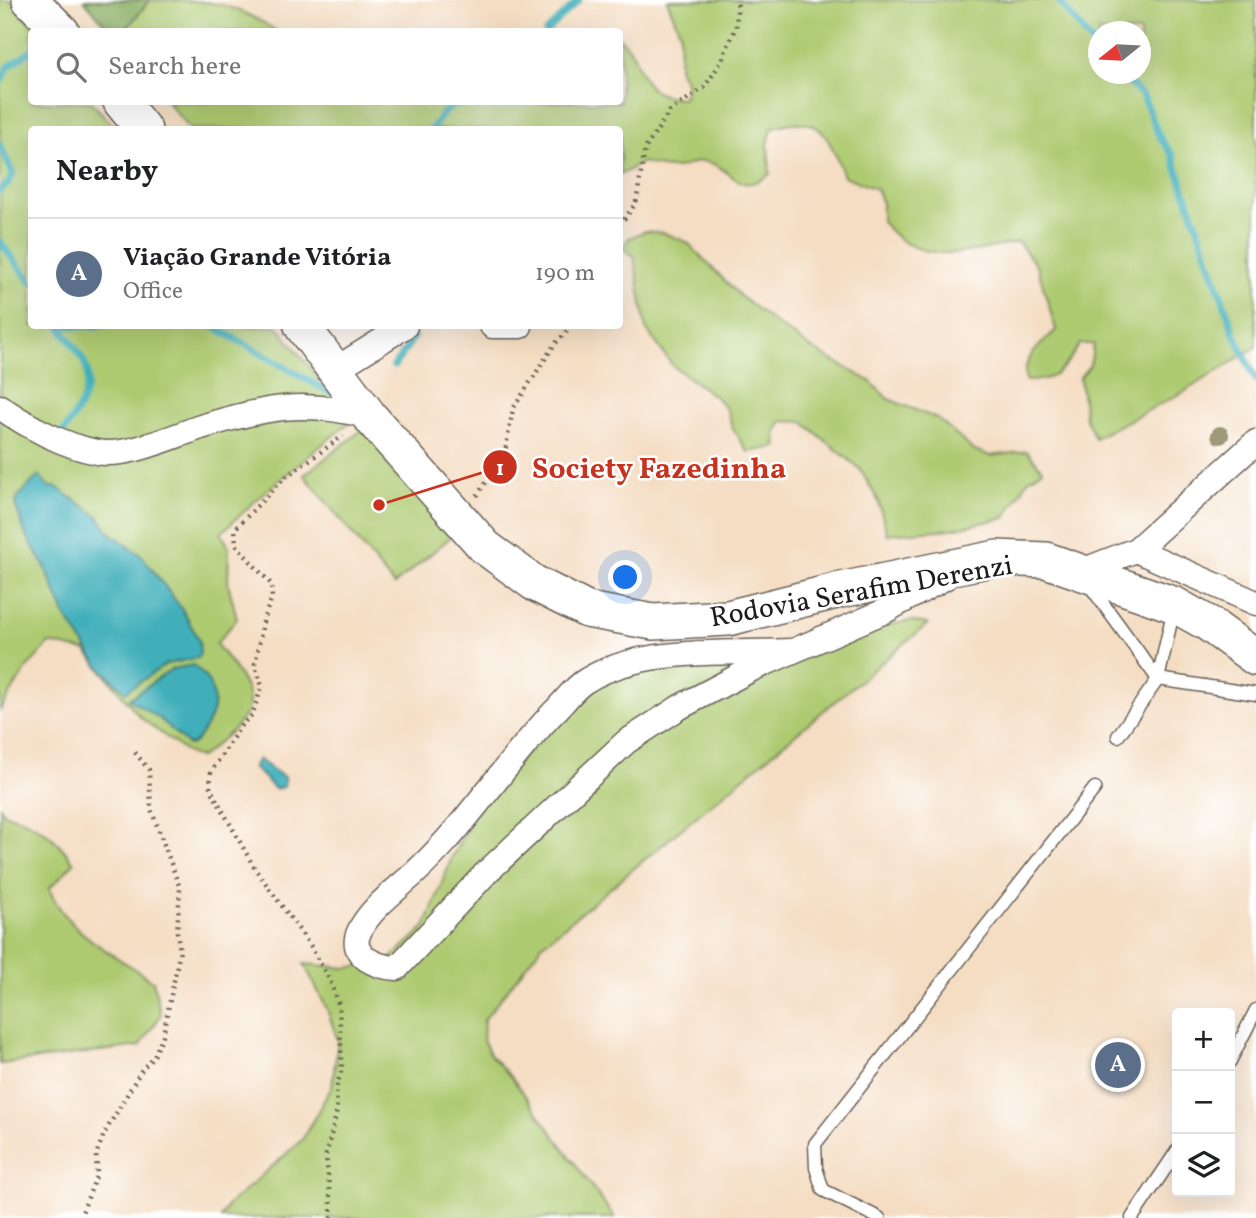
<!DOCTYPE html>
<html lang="en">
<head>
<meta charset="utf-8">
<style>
  :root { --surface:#fff; --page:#f6f6f6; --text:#202124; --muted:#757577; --line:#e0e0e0; --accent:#c8321e }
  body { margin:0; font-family:Vollkorn,serif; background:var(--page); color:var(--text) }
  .controls { position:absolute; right:21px; bottom:21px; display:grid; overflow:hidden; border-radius:7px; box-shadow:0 7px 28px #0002 }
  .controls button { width:63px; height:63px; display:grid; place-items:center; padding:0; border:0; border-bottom:2px solid var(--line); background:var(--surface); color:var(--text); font:35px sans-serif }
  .compass { position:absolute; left:1088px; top:21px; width:63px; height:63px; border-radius:50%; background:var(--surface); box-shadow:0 7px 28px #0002; rotate:252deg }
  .you { position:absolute; left:626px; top:578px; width:24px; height:24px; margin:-18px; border:5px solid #fff; border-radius:50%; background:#1a73e8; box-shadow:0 0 0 10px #1a73e833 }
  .badge { display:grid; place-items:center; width:46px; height:46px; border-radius:50%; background:var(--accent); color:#fff; font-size:23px; font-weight:700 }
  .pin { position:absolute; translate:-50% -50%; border:4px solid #fff; box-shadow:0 2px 7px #0006 }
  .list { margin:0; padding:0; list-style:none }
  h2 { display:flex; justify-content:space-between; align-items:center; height:91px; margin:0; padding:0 28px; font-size:30px }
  h2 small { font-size:23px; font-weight:400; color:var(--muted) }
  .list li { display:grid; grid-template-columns:46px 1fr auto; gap:21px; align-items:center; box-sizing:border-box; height:112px; padding:0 28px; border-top:2px solid var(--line) }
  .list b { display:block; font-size:26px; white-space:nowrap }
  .list p { margin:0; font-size:23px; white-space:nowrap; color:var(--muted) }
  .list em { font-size:23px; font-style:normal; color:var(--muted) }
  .icon { flex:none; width:38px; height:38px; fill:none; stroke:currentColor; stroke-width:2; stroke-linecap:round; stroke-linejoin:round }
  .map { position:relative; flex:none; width:1256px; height:1218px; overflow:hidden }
  .search { position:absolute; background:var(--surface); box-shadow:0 7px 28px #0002; left:28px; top:28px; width:595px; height:77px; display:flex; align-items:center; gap:18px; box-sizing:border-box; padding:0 24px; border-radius:7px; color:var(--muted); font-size:26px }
  .panel { position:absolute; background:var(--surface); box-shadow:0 7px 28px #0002; left:28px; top:126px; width:595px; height:203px; border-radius:7px }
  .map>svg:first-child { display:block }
</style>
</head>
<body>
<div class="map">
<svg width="1256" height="1218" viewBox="0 0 1256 1218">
  <rect width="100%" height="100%" fill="#fff"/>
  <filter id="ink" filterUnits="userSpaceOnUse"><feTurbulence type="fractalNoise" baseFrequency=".0143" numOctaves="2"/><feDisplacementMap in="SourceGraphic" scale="14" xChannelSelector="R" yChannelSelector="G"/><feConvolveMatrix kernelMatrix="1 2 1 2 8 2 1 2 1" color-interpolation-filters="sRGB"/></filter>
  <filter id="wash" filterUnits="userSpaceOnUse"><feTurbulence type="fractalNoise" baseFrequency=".00686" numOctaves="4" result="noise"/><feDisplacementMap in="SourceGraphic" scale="28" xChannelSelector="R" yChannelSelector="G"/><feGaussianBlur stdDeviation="1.57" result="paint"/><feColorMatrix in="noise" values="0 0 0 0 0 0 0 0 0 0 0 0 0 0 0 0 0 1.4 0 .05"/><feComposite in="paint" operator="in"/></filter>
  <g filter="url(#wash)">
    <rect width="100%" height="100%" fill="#f4ddc2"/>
    <g fill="#aeca71" stroke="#657346" stroke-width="2" fill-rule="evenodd">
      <path d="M0 0H11L36 31 32 32V102H91L117 129 32 130V326H277L352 420 265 492 221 533 229 547 228 583 237 619 216 644C266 706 258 710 200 758L186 752 141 718 86 651 49 643 26 669 0 710Z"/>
      <path d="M150 0C206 0 229 0 277 31L124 32Z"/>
      <path d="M667 0H1256V347L1182 393 1095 438 1085 417 1080 377 1090 365 1094 344H1080C1063 369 1059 381 1026 381 1021 358 1041 345 1056 330L1037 266 1018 242C971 252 914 268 882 221V203L876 189 844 176C828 136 821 111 772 128L768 145 770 174C735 200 734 165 702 161 695 161 687 166 681 167 667 170 656 166 643 162L620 175V130L190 129 167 102H412L435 106 442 102H620V38C647 60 632 97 683 98L687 84 679 69 680 32ZM1098 32H1140V74H1098Z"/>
      <polygon points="645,231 664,233 687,242 740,296 771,320 814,350 870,381 888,399 938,419 972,449 990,456 1027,451 1043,470 1029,479 1005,518 951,529 887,534 878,500 860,469 803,422 782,421 776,432 777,447 748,452 732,427 727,410 717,398 673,366 646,329 634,256 622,248 629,238"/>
      <polygon points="366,427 453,535 394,585 304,475"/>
      <polygon points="910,621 928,624 543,944 484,1020 483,1040 491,1056 512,1078 615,1218 221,1218 227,1206 302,1140 332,1086 338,1041 327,1009 304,964 347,968 389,960 425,927 452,857 478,808 518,762 604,678"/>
      <path d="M0 807 5 814C37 822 57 838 74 863L49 889C68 934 114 954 153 981L161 1015 140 1046 0 1064Z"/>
    </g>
    <polygon fill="#8aae63" stroke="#536540" stroke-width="2" points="84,0 150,0 124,31 111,32"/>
    <g fill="#3fafba" stroke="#2e666b" stroke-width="2">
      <polygon points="39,475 49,487 56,487 98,516 109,532 142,556 182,609 199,640 200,654 197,658 167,664 125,692 97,664 66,617 44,565 25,533 16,507 17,498"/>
      <path d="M193 665C218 684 219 708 203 731 198 738 196 744 188 745L160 719 129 699 172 669Z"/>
      <polygon points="258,759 285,778 284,787 275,789 253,767"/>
    </g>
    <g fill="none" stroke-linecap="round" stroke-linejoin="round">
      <g stroke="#3fafba" stroke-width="7">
        <polyline points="1058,0 1098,50"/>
        <polyline points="546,32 579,0"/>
        <polyline points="1119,74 1143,96 1159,136 1172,154 1235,335 1256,380"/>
        <polyline points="0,83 8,67 32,50"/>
        <polyline points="431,130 444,112 460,102"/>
        <polyline points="0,145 13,174 7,185 0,190"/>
        <polyline points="0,242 32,283"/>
        <path d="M60 326C66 337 75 346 82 358 98 384 77 413 62 434"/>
        <polyline points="69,326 98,326"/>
        <polyline points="213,326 336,396"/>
        <polyline points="394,366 414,337"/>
      </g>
    </g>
  </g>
  <g filter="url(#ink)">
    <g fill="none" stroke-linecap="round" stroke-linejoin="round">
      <defs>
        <g id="service">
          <polyline points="1088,583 1158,679 1256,694"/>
          <polyline points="1118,736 1158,679 1174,608"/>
          <polyline points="1230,1061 1256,1010"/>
          <polyline points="879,1218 823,1190 816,1168 815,1144 1095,788"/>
          <polyline points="1132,1218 1177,1151"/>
        </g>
        <g id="minor">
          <polyline points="492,326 520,326"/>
          <polyline points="336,369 405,326"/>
          <path d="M0 407C27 426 64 446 97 452 126 458 174 436 201 427 266 407 304 399 370 417"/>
          <polyline points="1136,550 1256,603"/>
          <polyline points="1079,572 1136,550 1256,442"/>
          <path d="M791 651C728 654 642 646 587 680 574 687 564 703 553 713 505 763 468 823 418 870 399 888 370 908 359 932 348 957 378 967 397 968L486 873 626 742 680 707 752 669 885 611 948 576"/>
        </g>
        <g id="secondary">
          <polyline points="30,0 62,32"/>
          <polyline points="121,102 144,130"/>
          <polyline points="302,326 370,417 485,547 534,583 587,610 653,622 728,618 836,591 997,558 1046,560 1175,605 1209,624 1256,658"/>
        </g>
      </defs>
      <use href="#service" stroke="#686056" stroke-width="15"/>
      <use href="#minor" stroke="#686056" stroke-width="27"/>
      <use href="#secondary" stroke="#686056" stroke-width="38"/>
      <g stroke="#686056" stroke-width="4.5" stroke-dasharray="2 5" stroke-linecap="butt">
        <polyline points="620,225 636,203 645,149 670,111 704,88 721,62 736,27 738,0"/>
        <polyline points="477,496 505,452 513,409 554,345 572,326"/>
        <polyline points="80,1218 97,1174 96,1155 104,1134 141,1071 155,1054 163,1035 180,951 177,932 180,888 151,809 149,770 133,750"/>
        <polyline points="332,1218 326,1155 337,1111 336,1089 342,1068 339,1006 332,985 312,948 254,867 210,788 211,772 242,724 252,715 262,686 255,664 264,617 272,598 271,584 236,545 235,529 283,479 343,436"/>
      </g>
      <use href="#service" stroke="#fff" stroke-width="12"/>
      <use href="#minor" stroke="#fff" stroke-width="24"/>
      <use href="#secondary" stroke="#fff" stroke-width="35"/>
    </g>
    <circle fill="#9d9979" cx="1220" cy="435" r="9"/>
  </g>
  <g text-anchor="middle" stroke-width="5" stroke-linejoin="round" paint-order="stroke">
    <g font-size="28" fill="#1c1c1c" stroke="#fff">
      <text transform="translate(861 590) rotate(-10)" y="10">Rodovia Serafim Derenzi</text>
    </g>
  </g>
  <path fill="none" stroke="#c8321e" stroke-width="2.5" d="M379 505L500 467"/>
  <g fill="#c8321e" stroke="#fff" stroke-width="2.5">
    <circle cx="379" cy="505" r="7"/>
    <circle cx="500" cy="467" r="18"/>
  </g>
  <g font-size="21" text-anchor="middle" font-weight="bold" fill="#fff">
    <text x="500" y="475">1</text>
  </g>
  <g font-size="30" text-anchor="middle" font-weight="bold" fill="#c8321e" stroke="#fff" stroke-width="5" stroke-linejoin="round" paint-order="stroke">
    <text x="659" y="478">Society Fazedinha</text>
  </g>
</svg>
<div class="controls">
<button>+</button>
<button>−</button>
<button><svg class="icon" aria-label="layers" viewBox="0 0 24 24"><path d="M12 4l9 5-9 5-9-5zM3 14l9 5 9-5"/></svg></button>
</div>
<svg class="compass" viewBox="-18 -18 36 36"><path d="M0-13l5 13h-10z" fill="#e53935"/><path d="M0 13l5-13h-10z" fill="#757577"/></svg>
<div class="you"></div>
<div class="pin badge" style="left:1118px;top:1065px;background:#5c6f8a">A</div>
<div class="search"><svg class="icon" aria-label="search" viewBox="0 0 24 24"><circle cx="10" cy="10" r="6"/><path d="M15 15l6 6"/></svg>Search here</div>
<section class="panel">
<h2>Nearby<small></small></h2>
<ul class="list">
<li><span class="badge" style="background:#5c6f8a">A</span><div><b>Viação Grande Vitória</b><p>Office</p></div><em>190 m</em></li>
</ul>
</section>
</div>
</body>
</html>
